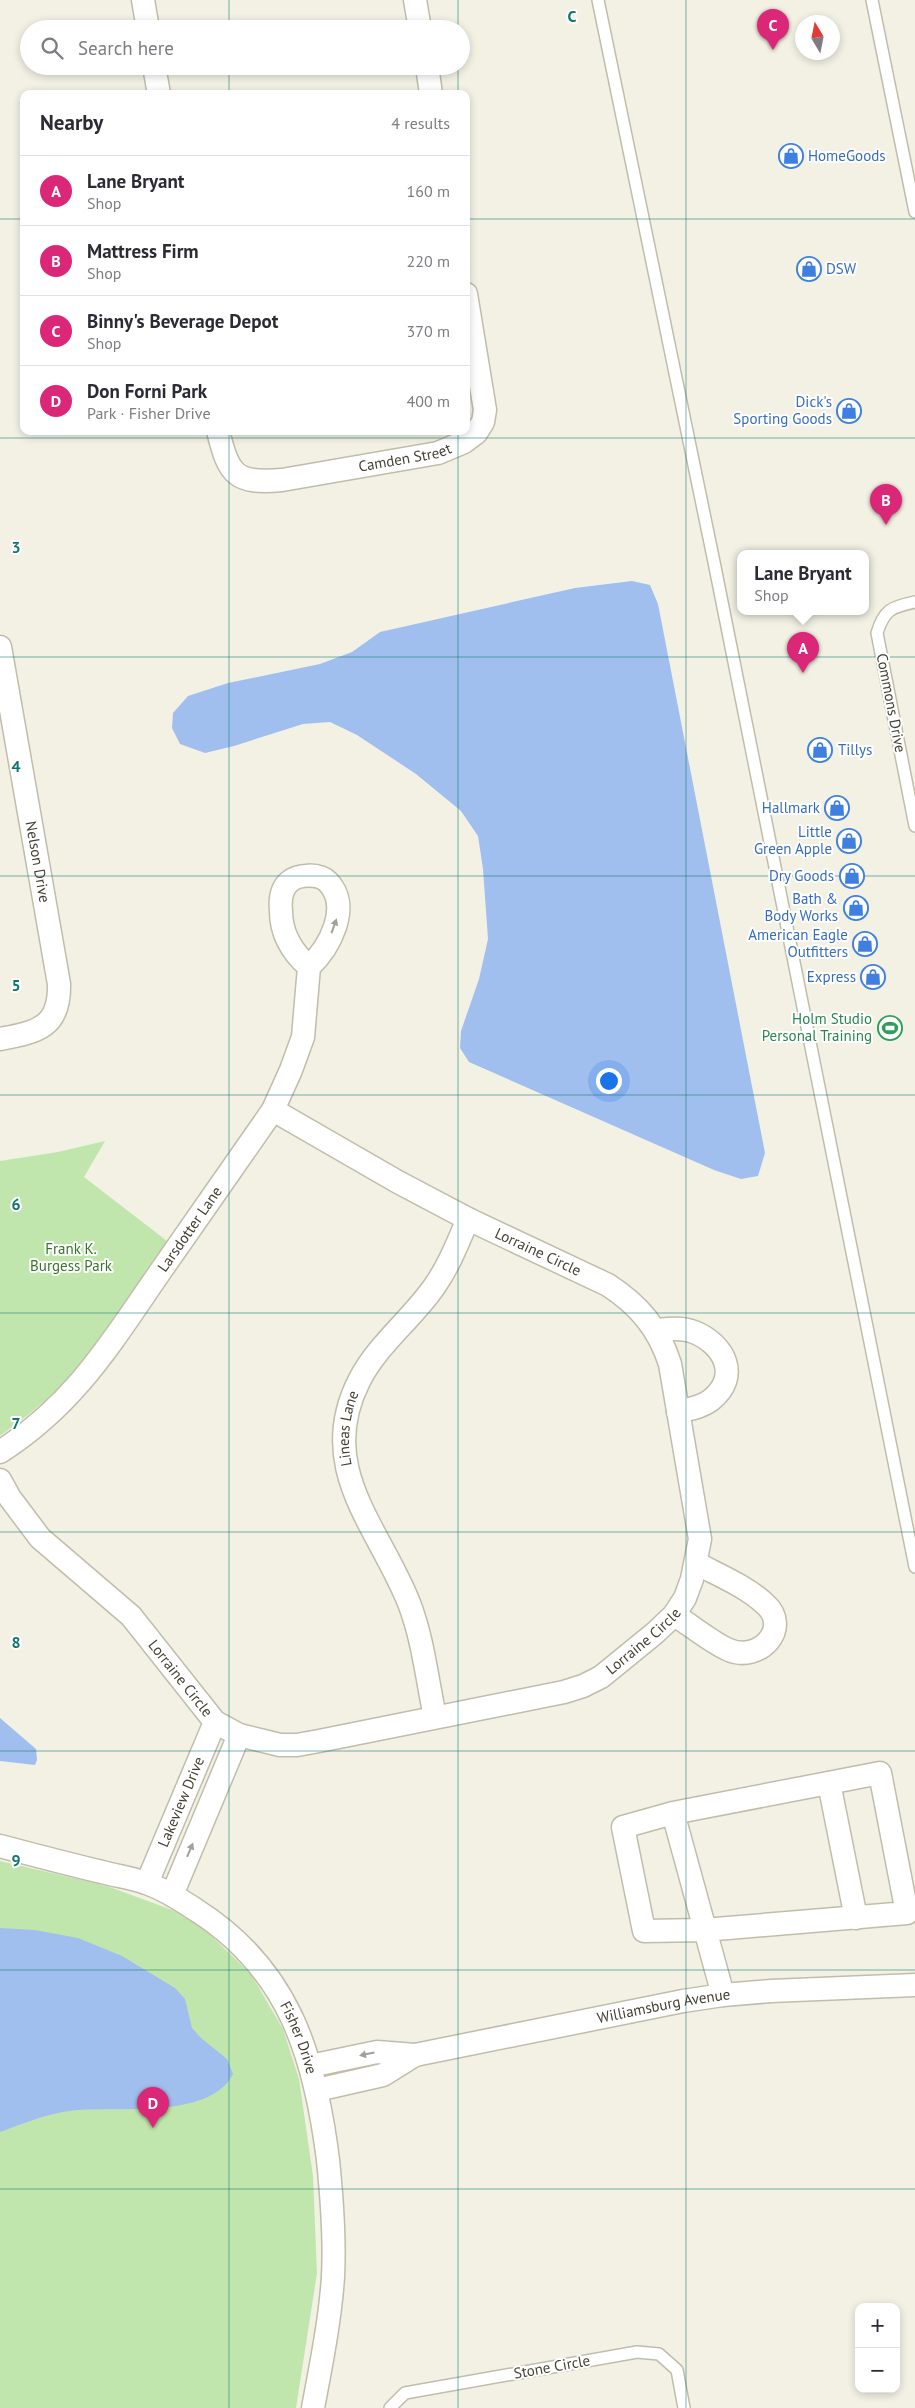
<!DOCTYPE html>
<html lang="en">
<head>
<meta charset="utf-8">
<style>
  :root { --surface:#fff; --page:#f2f2f3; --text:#2b2b33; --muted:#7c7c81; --line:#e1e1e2; --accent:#db2777 }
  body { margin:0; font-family:"PT Sans",sans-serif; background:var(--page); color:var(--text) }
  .controls { position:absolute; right:15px; bottom:15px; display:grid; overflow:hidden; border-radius:10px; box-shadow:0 2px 8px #0003 }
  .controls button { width:45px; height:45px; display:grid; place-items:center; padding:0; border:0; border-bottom:1px solid var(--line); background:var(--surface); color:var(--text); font:25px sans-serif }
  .compass { position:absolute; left:795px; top:15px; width:45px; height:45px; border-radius:50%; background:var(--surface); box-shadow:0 2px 8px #0003; rotate:350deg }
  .you { position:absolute; left:608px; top:1080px; width:18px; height:18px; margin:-12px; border:4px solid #fff; border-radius:50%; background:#1a73e8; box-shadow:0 0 0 8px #1a73e833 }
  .badge { display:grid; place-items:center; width:32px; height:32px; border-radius:50%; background:var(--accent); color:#fff; font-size:16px; font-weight:700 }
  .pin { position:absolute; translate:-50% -41px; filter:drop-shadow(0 1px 2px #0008) }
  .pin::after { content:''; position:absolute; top:26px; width:18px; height:15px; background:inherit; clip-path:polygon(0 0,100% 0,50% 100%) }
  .popup { position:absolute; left:737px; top:550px; width:132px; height:65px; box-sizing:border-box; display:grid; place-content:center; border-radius:10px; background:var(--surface); filter:drop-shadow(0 1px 4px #0005); font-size:16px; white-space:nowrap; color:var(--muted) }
  .popup b { font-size:19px; color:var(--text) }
  .popup::after { content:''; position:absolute; left:50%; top:100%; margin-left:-10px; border:10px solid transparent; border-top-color:var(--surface) }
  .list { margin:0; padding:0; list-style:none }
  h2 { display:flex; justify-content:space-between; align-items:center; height:65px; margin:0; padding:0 20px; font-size:21px }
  h2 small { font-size:16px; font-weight:400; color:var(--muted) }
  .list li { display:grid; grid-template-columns:32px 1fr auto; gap:15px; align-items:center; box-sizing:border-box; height:70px; padding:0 20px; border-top:1px solid var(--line) }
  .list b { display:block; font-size:19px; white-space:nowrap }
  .list p { margin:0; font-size:16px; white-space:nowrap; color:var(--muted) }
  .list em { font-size:16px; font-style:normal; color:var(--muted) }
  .icon { flex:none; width:28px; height:28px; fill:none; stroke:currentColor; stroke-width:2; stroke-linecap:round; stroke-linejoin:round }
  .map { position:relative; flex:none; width:915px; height:2408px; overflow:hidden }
  .search { position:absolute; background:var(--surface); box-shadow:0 2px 8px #0003; left:20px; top:20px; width:450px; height:55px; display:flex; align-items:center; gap:12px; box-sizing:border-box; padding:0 18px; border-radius:28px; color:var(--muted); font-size:19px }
  .panel { position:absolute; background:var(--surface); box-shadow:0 2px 8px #0003; left:20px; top:90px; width:450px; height:345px; border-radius:10px }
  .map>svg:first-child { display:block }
</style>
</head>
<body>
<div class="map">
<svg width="915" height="2408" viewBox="0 0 915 2408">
  <rect width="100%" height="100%" fill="#f2f1e4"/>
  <g fill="#c1e6ad">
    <path d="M105 1141 84 1177 167 1241C135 1288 106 1338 67 1379 47 1401 23 1419 0 1436V1161L58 1152Z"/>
    <polygon points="0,1861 107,1886 175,1911 202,1927 251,1974 283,2029 299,2079 313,2176 317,2273 296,2408 0,2408"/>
  </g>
  <g fill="#a1bfee">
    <polygon points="632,581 650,585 658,604 765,1153 758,1176 741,1179 714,1170 469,1062 460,1048 461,1031 479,979 488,939 483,869 478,836 461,811 416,774 357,735 330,722 303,724 234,746 205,753 180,744 172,728 173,713 188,696 228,683 320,664 352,652 380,632 575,588"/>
    <polygon points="0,1718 36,1749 37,1760 35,1765 0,1761"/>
    <path d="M0 1928 35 1930 78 1938 122 1956 175 1988 185 1999 192 2028 201 2038 227 2059 233 2074C209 2121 115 2105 69 2111 46 2114 22 2124 0 2132Z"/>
  </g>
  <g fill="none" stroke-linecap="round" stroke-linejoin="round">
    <defs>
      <g id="service">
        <polyline points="598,0 714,562 915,1567"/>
        <polyline points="872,0 915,212"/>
        <path d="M915 602C891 607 884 610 877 633L915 826"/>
        <polyline points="390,2408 405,2393 637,2352 659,2354 677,2370 684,2408"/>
      </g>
      <g id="minor">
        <polyline points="143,0 148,29"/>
        <polyline points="415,0 420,29"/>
        <polyline points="154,66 159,94"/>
        <polyline points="427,66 431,94"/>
        <path id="s1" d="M218 431C229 476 236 484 282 480L438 453 464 442 476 433 483 422 485 410 466 294"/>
        <path id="s2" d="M0 647 59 984C60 1028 37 1032 0 1039"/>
        <path d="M656 1330C668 1329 682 1327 694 1332 724 1344 741 1376 711 1400 702 1407 689 1409 678 1412"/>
        <path id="s3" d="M0 1452C75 1404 111 1343 160 1272 198 1218 235 1164 273 1110L291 1070 303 1037 309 967C329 948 352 907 328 882 319 873 298 874 289 882 281 889 280 901 281 911 281 934 292 952 309 967"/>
        <path id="s4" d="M0 1480 10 1498 40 1538 131 1616 215 1722 239 1735 280 1745H297L319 1741 564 1692 583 1686 601 1677 655 1633 674 1615 685 1598 692 1579 700 1539 670 1364C659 1329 639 1305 608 1285L468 1219 398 1182 273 1110"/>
        <path d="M674 1615C691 1625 712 1643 729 1650 759 1663 792 1628 765 1604 746 1586 718 1575 696 1563"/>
        <path id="s5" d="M435 1717C427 1679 423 1639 409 1603 379 1527 315 1468 359 1381 377 1345 411 1320 434 1287 449 1266 458 1242 468 1219"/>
        <polyline points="829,1783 856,1918"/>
        <polyline points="673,1813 623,1827 644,1931 704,1930 907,1913 880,1773 673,1813 723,1995"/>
        <path id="s6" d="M0 1846C34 1855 68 1864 102 1872 117 1876 133 1878 146 1883 164 1889 181 1900 196 1910 289 1969 315 2056 328 2160 332 2199 335 2238 333 2277 330 2321 321 2365 313 2408"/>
        <path id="s7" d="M147 1883 215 1722"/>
        <polyline points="172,1895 239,1735"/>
        <path id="s8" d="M310 2066 377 2052 415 2055 683 2001 723 1995 771 1991 915 1985"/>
        <polyline points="317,2090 383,2075 415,2055"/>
      </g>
    </defs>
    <use href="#service" stroke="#c0bdaa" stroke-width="14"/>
    <use href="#minor" stroke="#c0bdaa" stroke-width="25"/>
    <use href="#service" stroke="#fff" stroke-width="11"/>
    <use href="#minor" stroke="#fff" stroke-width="22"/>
  </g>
  <defs><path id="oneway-solid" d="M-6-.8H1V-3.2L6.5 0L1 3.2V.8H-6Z" transform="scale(1.25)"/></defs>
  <g fill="#a2a09a">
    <use href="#oneway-solid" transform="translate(334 926) rotate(-70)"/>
    <use href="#oneway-solid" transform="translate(190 1850) rotate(-67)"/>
    <use href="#oneway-solid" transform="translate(367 2054) rotate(168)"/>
  </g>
  <path fill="none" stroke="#0f766e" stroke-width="1" stroke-opacity="0.55" d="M229 0V29M458 0V29M686 0V2408M229 66V94M458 66V94M0 219H24M466 219H915M229 431V2408M458 431V2408M0 438H915M0 657H915M0 876H915M0 1095H915M0 1313H915M0 1532H915M0 1751H915M0 1970H915M0 2189H915"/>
  <defs>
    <symbol id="shop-ring" viewBox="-11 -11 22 22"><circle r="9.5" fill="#fff" stroke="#3f7fe0" stroke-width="1.5"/><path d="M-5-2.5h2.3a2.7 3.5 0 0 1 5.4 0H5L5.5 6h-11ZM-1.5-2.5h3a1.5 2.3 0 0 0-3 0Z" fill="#3f7fe0"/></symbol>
    <symbol id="stadium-ring" viewBox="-11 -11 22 22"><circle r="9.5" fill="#fff" stroke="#2e9e5b" stroke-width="1.5"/><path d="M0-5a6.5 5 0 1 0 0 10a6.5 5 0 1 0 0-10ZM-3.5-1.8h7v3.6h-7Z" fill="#2e9e5b"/></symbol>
  </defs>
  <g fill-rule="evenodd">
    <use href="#shop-ring" x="777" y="142" width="28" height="28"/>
    <use href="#shop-ring" x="795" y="255" width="28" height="28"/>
    <use href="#shop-ring" x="835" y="397" width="28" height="28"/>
    <use href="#shop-ring" x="806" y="736" width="28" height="28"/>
    <use href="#shop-ring" x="823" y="794" width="28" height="28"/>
    <use href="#shop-ring" x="835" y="827" width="28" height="28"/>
    <use href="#shop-ring" x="838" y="862" width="28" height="28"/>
    <use href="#shop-ring" x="842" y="894" width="28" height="28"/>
    <use href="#shop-ring" x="851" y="930" width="28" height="28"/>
    <use href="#shop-ring" x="859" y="963" width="28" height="28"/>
    <use href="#stadium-ring" x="876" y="1014" width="28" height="28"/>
  </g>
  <g text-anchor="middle" stroke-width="4" stroke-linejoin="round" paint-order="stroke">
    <g font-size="15" fill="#366cbe" stroke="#fff" text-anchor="end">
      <text x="808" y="161" text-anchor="start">HomeGoods</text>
      <text x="826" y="274" text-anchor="start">DSW</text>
      <text x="832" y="407">Dick's<tspan x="832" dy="17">Sporting Goods</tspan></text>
      <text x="838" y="755" text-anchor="start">Tillys</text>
      <text x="820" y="813">Hallmark</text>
      <text x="832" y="837">Little<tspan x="832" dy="17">Green Apple</tspan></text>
      <text x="834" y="881">Dry Goods</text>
      <text x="838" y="904">Bath &amp;<tspan x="838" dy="17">Body Works</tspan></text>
      <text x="848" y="940">American Eagle<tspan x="848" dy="17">Outfitters</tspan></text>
      <text x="856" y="982">Express</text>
    </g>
    <g font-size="15" fill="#444134" stroke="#fff">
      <text dy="5" stroke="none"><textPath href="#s1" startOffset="219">Camden Street</textPath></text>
      <text transform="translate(891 703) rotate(79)" y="5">Commons Drive</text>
      <text dy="5" stroke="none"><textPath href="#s2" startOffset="218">Nelson Drive</textPath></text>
      <text dy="5" stroke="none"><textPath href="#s3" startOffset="295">Larsdotter Lane</textPath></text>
      <text transform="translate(538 1252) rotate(25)" y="5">Lorraine Circle</text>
      <text dy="5" stroke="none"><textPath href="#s5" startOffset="306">Lineas Lane</textPath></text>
      <text dy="5" stroke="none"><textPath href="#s4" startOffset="780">Lorraine Circle</textPath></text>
      <text dy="5" stroke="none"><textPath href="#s4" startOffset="270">Lorraine Circle</textPath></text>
      <text dy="5" stroke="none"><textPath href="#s7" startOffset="88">Lakeview Drive</textPath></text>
      <text dy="5" stroke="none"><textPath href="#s8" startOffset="360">Williamsburg Avenue</textPath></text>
      <text dy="5" stroke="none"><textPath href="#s6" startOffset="375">Fisher Drive</textPath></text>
      <text transform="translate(552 2367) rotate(-10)" y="5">Stone Circle</text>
    </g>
    <g font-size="15" fill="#27864d" stroke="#fff" text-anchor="end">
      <text x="872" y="1024">Holm Studio<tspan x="872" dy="17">Personal Training</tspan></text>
    </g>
    <g font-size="15" fill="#367429" stroke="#fff">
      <text x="71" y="1254">Frank K.<tspan x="71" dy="17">Burgess Park</tspan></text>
    </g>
  </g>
  <g font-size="16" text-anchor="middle" font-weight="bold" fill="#0f766e" stroke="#fff" stroke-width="4" stroke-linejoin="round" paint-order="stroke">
    <text x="572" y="22">C</text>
    <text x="16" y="553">3</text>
    <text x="16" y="772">4</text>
    <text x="16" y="991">5</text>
    <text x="16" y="1210">6</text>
    <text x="16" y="1429">7</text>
    <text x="16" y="1648">8</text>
    <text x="16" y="1866">9</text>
  </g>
</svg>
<div class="controls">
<button>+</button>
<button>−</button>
</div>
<svg class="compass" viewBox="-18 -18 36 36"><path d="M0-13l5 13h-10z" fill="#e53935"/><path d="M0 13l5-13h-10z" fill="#7c7c81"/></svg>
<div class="you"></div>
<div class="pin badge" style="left:803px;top:673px">A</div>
<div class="popup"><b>Lane Bryant</b>Shop</div>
<div class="pin badge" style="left:886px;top:525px">B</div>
<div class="pin badge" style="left:773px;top:50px">C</div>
<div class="pin badge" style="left:153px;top:2128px">D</div>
<div class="search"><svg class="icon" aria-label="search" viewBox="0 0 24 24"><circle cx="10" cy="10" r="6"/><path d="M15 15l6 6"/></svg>Search here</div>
<section class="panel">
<h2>Nearby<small>4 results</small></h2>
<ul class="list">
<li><span class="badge">A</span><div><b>Lane Bryant</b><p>Shop</p></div><em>160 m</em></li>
<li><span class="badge">B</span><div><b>Mattress Firm</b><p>Shop</p></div><em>220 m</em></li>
<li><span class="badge">C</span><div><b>Binny's Beverage Depot</b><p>Shop</p></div><em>370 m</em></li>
<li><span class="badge">D</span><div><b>Don Forni Park</b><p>Park · Fisher Drive</p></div><em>400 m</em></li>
</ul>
</section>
</div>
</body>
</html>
